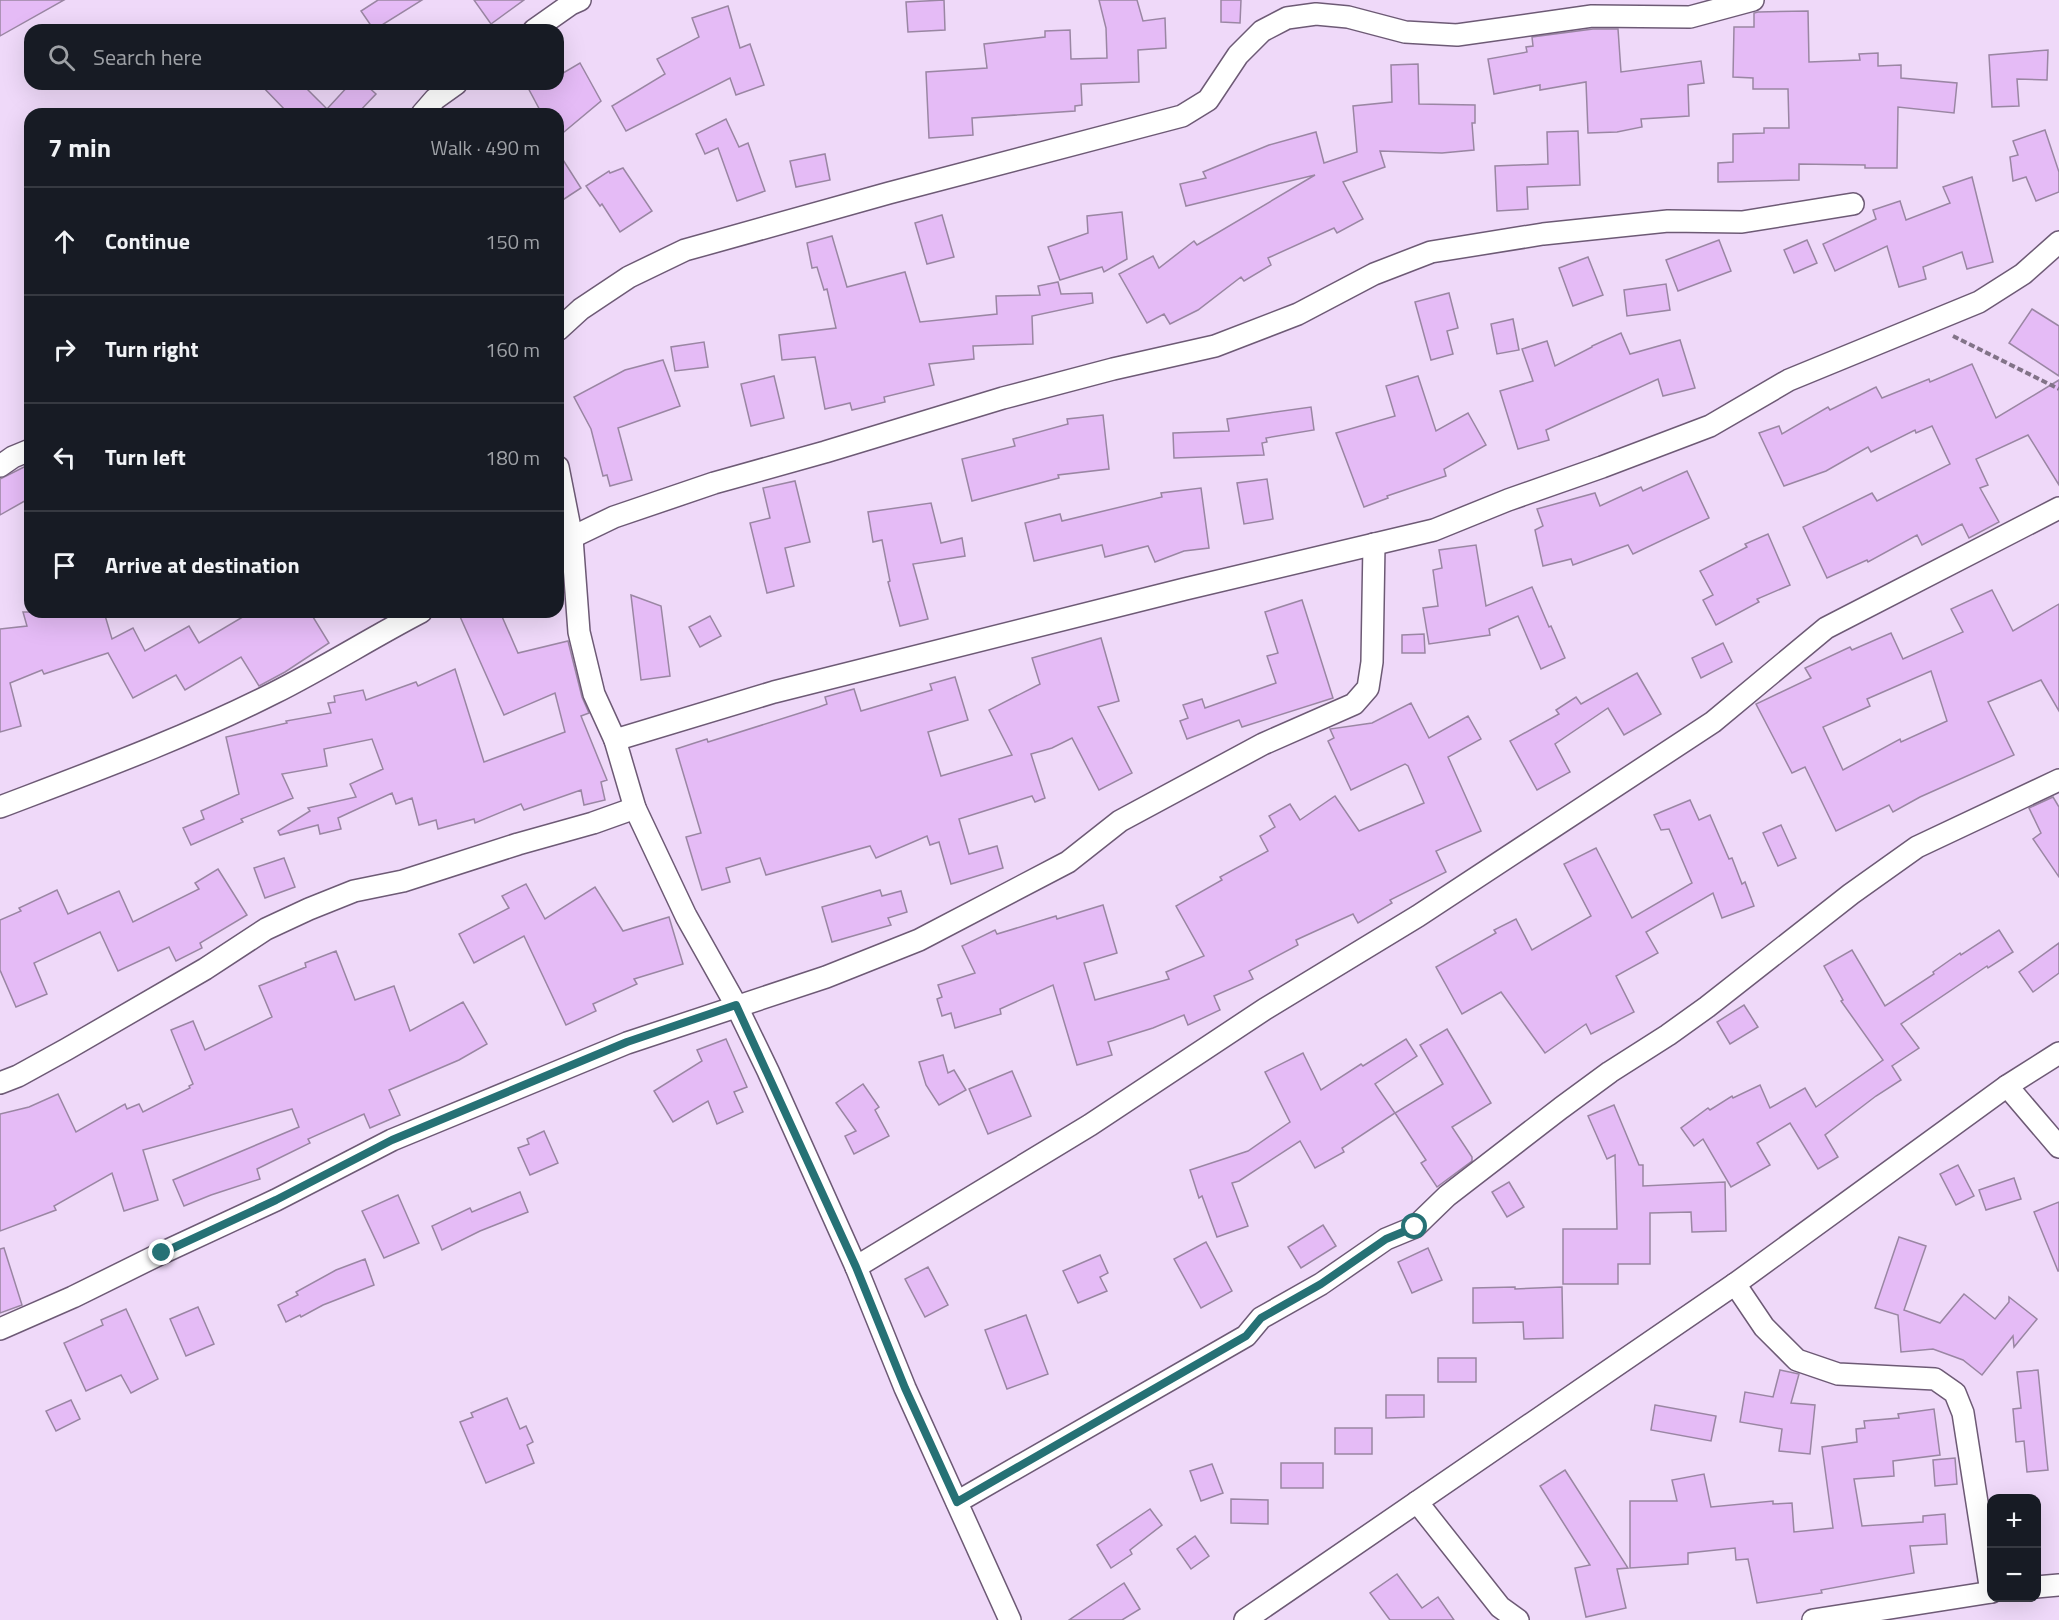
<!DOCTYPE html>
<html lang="en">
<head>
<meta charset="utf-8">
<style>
  :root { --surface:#171b24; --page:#242831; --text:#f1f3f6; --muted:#9ea1a6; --line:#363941 }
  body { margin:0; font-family:"Titillium Web",sans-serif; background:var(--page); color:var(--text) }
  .controls { position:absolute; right:18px; bottom:18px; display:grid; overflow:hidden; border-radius:12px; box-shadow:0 6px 24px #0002 }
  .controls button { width:54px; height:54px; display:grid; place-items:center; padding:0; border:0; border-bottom:2px solid var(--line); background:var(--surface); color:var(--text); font:30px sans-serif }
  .stop { position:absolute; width:18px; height:18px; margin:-14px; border:4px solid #267175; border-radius:50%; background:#fff }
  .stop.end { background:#267175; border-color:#fff; box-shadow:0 2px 6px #0008 }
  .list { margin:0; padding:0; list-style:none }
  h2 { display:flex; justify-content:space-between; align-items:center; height:78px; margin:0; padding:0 24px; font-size:26px }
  h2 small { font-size:20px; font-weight:400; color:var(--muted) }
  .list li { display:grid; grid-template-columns:39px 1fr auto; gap:18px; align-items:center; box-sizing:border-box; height:108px; padding:0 24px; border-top:2px solid var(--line) }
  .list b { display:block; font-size:22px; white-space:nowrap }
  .list em { font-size:20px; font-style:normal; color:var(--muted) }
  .icon { flex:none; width:33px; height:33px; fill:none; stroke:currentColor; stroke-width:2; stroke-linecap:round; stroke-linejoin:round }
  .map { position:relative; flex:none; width:2059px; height:1620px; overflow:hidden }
  .search { position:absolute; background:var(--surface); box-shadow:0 6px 24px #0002; left:24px; top:24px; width:540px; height:66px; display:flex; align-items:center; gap:15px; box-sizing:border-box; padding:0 21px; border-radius:18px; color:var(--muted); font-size:22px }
  .panel { position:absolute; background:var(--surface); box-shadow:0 6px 24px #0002; left:24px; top:108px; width:540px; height:510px; border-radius:18px }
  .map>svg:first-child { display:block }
</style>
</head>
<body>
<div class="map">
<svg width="2059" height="1620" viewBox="0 0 2059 1620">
  <rect width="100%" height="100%" fill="#efd9f9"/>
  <g fill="#e5bbf6" stroke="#9a86a3" stroke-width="1.5" fill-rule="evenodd">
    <polygon points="0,0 64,0 0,36"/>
    <polygon points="378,0 422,0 374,30 361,11"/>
    <polygon points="474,0 524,0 491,24"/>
    <polygon points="944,0 945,30 908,32 906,2"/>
    <polygon points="1099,0 1137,0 1143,21 1165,18 1166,48 1138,50 1139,82 1081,84 1082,105 1075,106 1075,111 972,118 973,135 929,138 926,72 987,68 984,44 1045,37 1045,31 1070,30 1071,59 1107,58 1106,28"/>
    <polygon points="1221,0 1241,0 1240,23 1221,22"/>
    <polygon points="728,6 740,48 750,44 764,85 736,95 730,78 626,131 612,106 665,74 657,59 699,37 692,18"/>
    <polygon points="1808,11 1809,62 1860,60 1859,54 1878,53 1878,66 1901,65 1901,78 1957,83 1954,113 1898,107 1897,168 1865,168 1865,165 1799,164 1799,180 1718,182 1718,163 1733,162 1733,134 1764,133 1764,128 1789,128 1788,89 1753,89 1753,78 1733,77 1734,27 1754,27 1754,13 1758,12"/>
    <polygon points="1593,29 1618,29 1621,72 1701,61 1704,83 1688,85 1689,116 1641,119 1642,127 1617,132 1588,133 1586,82 1540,90 1540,85 1494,94 1488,59 1527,52 1526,47 1533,46 1532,37"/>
    <polygon points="2048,50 2047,80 2017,79 2019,106 1992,107 1989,55"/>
    <polygon points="580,63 601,101 558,137 558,114 542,114 526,84 558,84 558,76"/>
    <polygon points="1418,64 1419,104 1475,105 1475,123 1472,123 1474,150 1442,153 1380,151 1385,167 1343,182 1363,219 1337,233 1334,228 1268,258 1271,265 1244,281 1241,277 1198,310 1170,324 1164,314 1147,323 1119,274 1153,256 1159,268 1194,241 1197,245 1315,175 1186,206 1180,184 1206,178 1203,172 1269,145 1316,132 1324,163 1357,152 1353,106 1392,102 1391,65"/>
    <polygon points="260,84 302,84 327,109 350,84 365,84 376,94 357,114 289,114"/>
    <polygon points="726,119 739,147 748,143 765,191 737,201 718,148 705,154 696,134"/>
    <polygon points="2045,130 2059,172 2059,192 2036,201 2026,177 2013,181 2010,157 2018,155 2013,141"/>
    <polygon points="1578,131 1580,185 1527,187 1528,209 1497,211 1495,166 1548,164 1547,132"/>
    <polygon points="558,152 581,188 558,203"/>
    <polygon points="825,154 830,180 796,187 790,161"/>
    <polygon points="623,168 652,211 620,232 602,204 600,206 586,186 609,171 610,173"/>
    <polygon points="1972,177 1993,262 1967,269 1962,252 1923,267 1926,279 1899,287 1887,246 1835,271 1823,244 1876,219 1873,210 1900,201 1906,220 1950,203 1943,187"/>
    <polygon points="1122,212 1127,259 1104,272 1102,267 1060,280 1048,247 1088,233 1087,216"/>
    <polygon points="942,215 954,257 927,264 915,223"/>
    <polygon points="832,236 847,287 905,272 920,322 997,314 996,296 1040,295 1038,286 1058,282 1061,294 1092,293 1093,303 1032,316 1033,344 973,346 974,359 929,364 934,385 884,397 885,402 852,410 850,403 825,409 815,357 782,360 779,335 836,328 827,289 824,290 817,267 812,268 807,243"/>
    <polygon points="1719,240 1731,271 1678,291 1666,260"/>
    <polygon points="1807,240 1817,263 1794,273 1784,250"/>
    <polygon points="1588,257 1603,295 1573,306 1559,268"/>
    <polygon points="1666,284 1670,310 1627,316 1624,290"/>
    <polygon points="1449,293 1458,328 1447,331 1453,354 1431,360 1415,302"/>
    <polygon points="2032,309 2059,326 2059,376 2009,343"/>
    <polygon points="1513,319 1519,350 1497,354 1491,324"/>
    <polygon points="1621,333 1630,354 1680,340 1695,388 1663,396 1658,379 1546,430 1549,440 1518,449 1500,391 1533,381 1522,349 1547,341 1555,366 1592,347 1592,346"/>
    <polygon points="704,342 708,367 675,371 671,347"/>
    <polygon points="663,360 680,406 618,428 632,480 610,486 607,475 603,476 591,429 574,397 625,370"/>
    <polygon points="1972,364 1996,418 2059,380 2059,485 2028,435 1976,459 1988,485 1980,488 1999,522 1969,538 1962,524 1922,545 1917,535 1868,562 1867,560 1827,578 1803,527 1872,493 1877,501 1950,464 1932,426 1916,433 1915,430 1871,452 1868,447 1826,471 1784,486 1759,433 1779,426 1782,434 1828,407 1830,410 1876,387 1882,398 1929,379 1930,382"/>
    <polygon points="774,376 784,418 751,426 741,384"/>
    <polygon points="1418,376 1436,431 1468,413 1486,445 1444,469 1446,476 1387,496 1388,498 1364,507 1336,433 1395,416 1386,386"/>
    <polygon points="1311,407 1314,430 1266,438 1267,442 1262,443 1264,455 1174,458 1173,433 1229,431 1227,419"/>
    <polygon points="1103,415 1109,469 1058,475 1059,478 972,501 962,459 1015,446 1013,439 1068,424 1067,419"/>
    <polygon points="30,464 30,498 0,515 0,479"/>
    <polygon points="1687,471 1709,518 1633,554 1628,545 1573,565 1571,559 1543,566 1535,530 1543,526 1537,509 1595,493 1600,506 1641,487 1643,491"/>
    <polygon points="1267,479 1273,519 1244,524 1237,483"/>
    <polygon points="795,481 810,542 785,548 794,586 767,593 750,523 770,518 763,488"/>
    <polygon points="1201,488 1209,548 1184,551 1155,562 1148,546 1105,557 1102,545 1034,561 1025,523 1060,514 1062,521 1162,497 1161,493"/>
    <polygon points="931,503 941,543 962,538 965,556 913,564 928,619 900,626 888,582 890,581 882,540 873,542 868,512"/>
    <polygon points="1768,534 1790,585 1757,599 1759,602 1716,625 1703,600 1713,595 1700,571 1747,547 1745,544"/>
    <polygon points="1476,545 1486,606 1532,587 1549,627 1551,626 1565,658 1541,669 1518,616 1489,629 1490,635 1429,644 1423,608 1438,606 1433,570 1442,568 1439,550"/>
    <path d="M1992 590 2013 631 2059 604V711L2041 680 1988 702 2014 755 1920 797 1893 812 1889 805 1836 831 1805 767 1792 773 1756 704 1811 678 1805 668 1850 647 1852 650 1891 633 1903 659 1963 632 1951 609ZM1931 671 1947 721 1901 742 1900 739 1843 770 1823 727 1870 706 1867 699Z"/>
    <polygon points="631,595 661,606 670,676 641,680"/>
    <polygon points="1302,600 1333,698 1242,727 1239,720 1187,739 1180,721 1188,718 1183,705 1202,699 1205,708 1276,683 1267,656 1278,653 1265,612"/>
    <polygon points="23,612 104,612 112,639 133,628 145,651 189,626 199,643 251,612 310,612 329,643 285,672 259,686 241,657 185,690 176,675 133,698 108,653 44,674 42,670 10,683 21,726 0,732 0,629 27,626"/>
    <polygon points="458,612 500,612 518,653 568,641 582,697 589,713 581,716 607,780 601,782 605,800 584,805 581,790 524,810 521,804 475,823 474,819 438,829 436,820 419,825 412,798 396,804 392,793 338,818 341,829 320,834 318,825 280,835 278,831 310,811 308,808 356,797 350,784 383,769 372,739 324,749 327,766 282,774 293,798 241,819 243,822 191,845 183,828 204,819 201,811 239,794 226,737 287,723 286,721 331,713 328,703 335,702 334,696 363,690 366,700 416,682 418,686 455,669 484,762 565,732 555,693 504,715"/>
    <polygon points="710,616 721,636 700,647 689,627"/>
    <polygon points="1424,634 1425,653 1402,653 1402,635"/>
    <polygon points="1101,638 1119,701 1098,707 1132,773 1099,790 1072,738 1052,748 1031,754 1045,798 1035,802 1032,796 959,819 969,854 997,846 1003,868 951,884 939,842 930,845 927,836 876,858 870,846 766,875 760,858 726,868 730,882 702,890 686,837 701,833 676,749 707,739 708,742 819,707 827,704 825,697 854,689 861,711 932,690 930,684 955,677 968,720 928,732 941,776 1012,755 989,710 1040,684 1032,658"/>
    <polygon points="1723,643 1732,662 1701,678 1692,658"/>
    <polygon points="1637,673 1661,714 1624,735 1608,708 1555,744 1570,772 1537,790 1510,741 1559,714 1556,710 1576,697 1581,704"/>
    <polygon points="1411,703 1429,738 1468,716 1481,739 1448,757 1481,831 1436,851 1446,872 1390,900 1392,903 1358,923 1353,914 1296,940 1298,945 1249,971 1253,979 1214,996 1220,1010 1188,1025 1184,1015 1153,1028 1108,1042 1112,1055 1077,1065 1053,985 1000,1009 1001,1014 955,1028 951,1013 942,1016 937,999 942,997 938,985 975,973 962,946 995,930 997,934 1056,916 1057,919 1103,905 1117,953 1084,963 1095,1000 1169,979 1166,972 1204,956 1176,906 1222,880 1220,877 1268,851 1260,836 1275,827 1269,816 1290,804 1300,820 1335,796 1359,831 1424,803 1408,766 1405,764 1351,790 1328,741 1334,738 1330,729 1372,723"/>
    <polygon points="2053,797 2059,807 2059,877 2033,839 2041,833 2029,808"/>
    <polygon points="1690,800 1699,820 1710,815 1729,859 1732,858 1742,884 1745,882 1754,906 1722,918 1713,893 1646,932 1658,953 1616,976 1634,1012 1591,1034 1586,1024 1545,1053 1501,992 1462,1014 1436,967 1496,933 1494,930 1516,919 1532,950 1591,916 1564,864 1596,848 1632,918 1692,883 1669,829 1661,830 1654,815"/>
    <polygon points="1781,825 1796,858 1778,866 1763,833"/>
    <polygon points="284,858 295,887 265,898 254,868"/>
    <polygon points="218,869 247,915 200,943 202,948 176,961 169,947 118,971 100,932 34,963 47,994 16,1007 0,970 0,920 21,911 19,908 57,890 68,914 119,891 133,922 199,889 195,883"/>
    <polygon points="526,884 545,919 595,887 623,931 669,917 683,964 634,979 637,984 593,1004 596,1011 566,1025 524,936 474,963 459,934 509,908 502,896"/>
    <polygon points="880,890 882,896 901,891 907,912 888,918 891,925 832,942 822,907"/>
    <polygon points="1999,930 2013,952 1988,968 1987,966 1901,1024 1919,1048 1892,1066 1901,1080 1876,1096 1825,1135 1838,1157 1818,1169 1790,1123 1757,1143 1770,1165 1731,1187 1703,1139 1694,1146 1681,1128 1708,1108 1710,1110 1732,1096 1733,1098 1760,1085 1770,1108 1805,1088 1816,1107 1883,1060 1841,1001 1843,1000 1824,966 1852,950 1885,1006 1934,974 1933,972 1960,953 1961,955"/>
    <polygon points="2059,943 2059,973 2033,992 2019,972"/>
    <polygon points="336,951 355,1000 394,986 410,1031 463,1002 487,1044 459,1060 389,1090 400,1115 370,1128 364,1114 308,1139 310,1143 257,1169 260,1179 211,1195 184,1206 173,1180 299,1127 292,1109 143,1150 158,1200 124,1211 112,1173 54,1206 56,1210 0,1231 0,1114 29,1107 58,1094 76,1132 125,1104 127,1109 139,1104 143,1112 190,1088 189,1086 193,1084 171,1030 193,1021 205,1050 272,1017 259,986 306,967 305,963"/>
    <polygon points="1744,1005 1758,1027 1730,1044 1717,1022"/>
    <polygon points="1447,1029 1491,1103 1452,1127 1472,1157 1472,1161 1437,1187 1421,1163 1426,1160 1395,1113 1443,1084 1420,1045"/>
    <polygon points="726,1039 747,1087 734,1092 743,1112 717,1124 708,1101 673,1122 654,1091 702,1061 697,1050"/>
    <polygon points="1406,1039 1417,1056 1375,1084 1395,1113 1342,1148 1344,1152 1315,1168 1300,1141 1239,1181 1232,1183 1248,1226 1217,1237 1202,1196 1199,1198 1190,1170 1248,1151 1290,1122 1265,1072 1303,1053 1321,1090 1361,1064 1363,1066"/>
    <polygon points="943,1055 948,1073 954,1070 966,1090 939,1105 926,1085 919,1062"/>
    <polygon points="1012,1071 1031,1116 988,1134 969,1089"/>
    <polygon points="863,1084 879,1107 875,1110 889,1136 854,1154 845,1136 856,1131 836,1103"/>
    <polygon points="1614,1105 1639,1165 1643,1165 1643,1186 1725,1182 1726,1231 1692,1232 1691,1212 1650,1213 1650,1264 1618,1264 1618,1284 1563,1284 1563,1229 1617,1229 1615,1155 1607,1159 1588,1116"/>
    <polygon points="544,1131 558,1163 530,1175 518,1148 529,1144 527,1139"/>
    <polygon points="1958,1165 1974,1196 1956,1205 1940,1174"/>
    <polygon points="2014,1178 2021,1199 1986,1210 1979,1190"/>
    <polygon points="1509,1182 1524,1207 1507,1217 1492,1192"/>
    <polygon points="520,1192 528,1212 480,1231 442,1250 432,1226 470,1208 472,1212"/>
    <polygon points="398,1195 419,1243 384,1258 362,1211"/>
    <polygon points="2059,1202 2059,1271 2058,1271 2034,1212"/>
    <polygon points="1323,1225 1336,1246 1301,1268 1288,1247"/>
    <polygon points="1899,1237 1926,1246 1904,1310 1940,1323 1964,1294 1995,1319 2009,1302 2009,1297 2037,1319 2014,1347 2013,1336 1982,1375 1963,1360 1933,1349 1901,1352 1898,1315 1875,1308"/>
    <polygon points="1206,1242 1232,1291 1201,1308 1174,1259"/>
    <polygon points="4,1248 22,1305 0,1313 0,1249"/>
    <polygon points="1428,1248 1442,1280 1412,1293 1398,1262"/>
    <polygon points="1100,1255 1108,1273 1100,1277 1107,1291 1078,1303 1063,1271"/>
    <polygon points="365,1259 374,1285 323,1305 301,1317 300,1315 286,1322 278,1305 298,1295 296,1292 336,1270"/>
    <polygon points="928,1267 948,1305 925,1317 905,1279"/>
    <polygon points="1515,1287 1515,1289 1562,1287 1563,1338 1524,1339 1523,1322 1473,1323 1473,1288"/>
    <polygon points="198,1307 214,1344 186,1356 170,1319"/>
    <polygon points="126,1309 158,1379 131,1393 121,1375 86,1391 64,1343 103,1325 101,1320"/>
    <polygon points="1026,1315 1048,1374 1007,1389 985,1330"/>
    <rect x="1438" y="1358" width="38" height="24"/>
    <polygon points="1780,1370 1799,1374 1791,1403 1815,1405 1810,1454 1779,1451 1782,1429 1740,1422 1745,1392 1773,1397"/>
    <polygon points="2038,1370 2048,1470 2027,1472 2024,1441 2016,1442 2013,1409 2021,1408 2017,1372"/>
    <polygon points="1386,1395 1424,1395 1424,1417 1386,1418"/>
    <polygon points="507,1398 520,1429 526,1426 533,1442 527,1445 534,1463 486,1483 460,1422 473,1417 471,1413"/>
    <polygon points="71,1400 80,1419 56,1431 46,1411"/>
    <polygon points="1655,1405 1716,1416 1711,1441 1651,1430"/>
    <polygon points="1934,1409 1940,1455 1893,1461 1894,1476 1854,1479 1862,1526 1923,1522 1923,1516 1945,1514 1947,1544 1910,1546 1914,1573 1821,1590 1822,1593 1757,1603 1748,1559 1736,1560 1735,1548 1688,1553 1688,1564 1630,1568 1630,1501 1677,1501 1672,1480 1704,1474 1711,1507 1773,1501 1773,1504 1792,1503 1794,1532 1833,1528 1822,1447 1857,1442 1856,1429 1865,1428 1864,1421 1899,1418 1898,1414"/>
    <rect x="1335" y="1428" width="37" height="26"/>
    <polygon points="1955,1458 1957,1484 1935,1486 1933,1460"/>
    <rect x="1281" y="1463" width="42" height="25"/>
    <polygon points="1212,1464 1223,1493 1201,1501 1190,1471"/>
    <polygon points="1565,1470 1628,1568 1617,1569 1626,1608 1586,1617 1575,1568 1590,1565 1540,1486"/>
    <polygon points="1231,1499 1268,1500 1268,1524 1231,1523"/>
    <polygon points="1150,1509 1162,1525 1130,1550 1132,1554 1111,1568 1097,1545"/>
    <polygon points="1195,1536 1209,1556 1191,1569 1177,1549"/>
    <polygon points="1397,1574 1422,1608 1438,1597 1454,1620 1390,1620 1370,1593"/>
    <polygon points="1124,1583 1140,1609 1122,1620 1069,1620"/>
  </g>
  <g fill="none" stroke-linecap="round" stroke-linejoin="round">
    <defs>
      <g id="minor">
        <polyline points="534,30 571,4 580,0"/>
        <polyline points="422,114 435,99 456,84"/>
        <polyline points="558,330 581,309 629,277 685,250 889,193 1182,116 1208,100 1238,55 1262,31 1287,18 1316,14 1348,17 1405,32 1457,35 1592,16 1690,17 1753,0"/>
        <polyline points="0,466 13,457 30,450"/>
        <polyline points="558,467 572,538 579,632 594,694 615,740"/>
        <polyline points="558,544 614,517 714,483 825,452 1003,398 1113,369 1215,346 1298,314 1374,274 1431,252 1543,234 1668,221 1742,222 1853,204"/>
        <path d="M0 807C92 772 185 738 274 693 324 668 371 638 421 612"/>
        <polyline points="0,1083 18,1076 67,1049 205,969 266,929 309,909 354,891 403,881 518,844 593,823 635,808"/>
        <polyline points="2007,1086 2059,1147"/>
        <polyline points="856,1267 1090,1125 1265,1009 1418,916 1713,722 1826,628 2059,508"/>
        <polyline points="1735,1284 1764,1327 1797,1360 1838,1374 1935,1379 1955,1393 1963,1413 1991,1592"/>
        <polyline points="0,1329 73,1297 162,1253 276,1200 392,1140 627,1043 826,977 919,940 1068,862 1120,821 1263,744 1354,704 1368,688 1372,662 1374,544"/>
        <polyline points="957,1502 1246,1336 1261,1318 1321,1284 1386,1239 1415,1227 1447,1196 1561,1108 1610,1072 1668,1035 1707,1007 1851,894 1917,847 2059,780"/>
        <polyline points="1417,1502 1500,1607 1518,1620"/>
        <polyline points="2036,1587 2059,1585"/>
        <polyline points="1010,1620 905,1388 856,1267 768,1071 736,1005 686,916 635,808 615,740 774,692 1185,589 1434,530 1508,500 1602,467 1710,426 1789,380 1979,302 2023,274 2059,242"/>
        <polyline points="1245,1620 1735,1284 2007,1086 2059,1053"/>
        <polyline points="1813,1620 1992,1592"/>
      </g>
    </defs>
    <use href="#minor" stroke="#6d5a75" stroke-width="24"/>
    <polyline stroke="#827388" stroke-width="4" stroke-dasharray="6 3" stroke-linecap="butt" points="1953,336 2059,389"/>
    <use href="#minor" stroke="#fff" stroke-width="21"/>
  </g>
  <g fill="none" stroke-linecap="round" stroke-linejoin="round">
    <polyline stroke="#267175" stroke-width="8" points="162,1253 276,1200 392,1140 627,1042 736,1005 856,1267 905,1388 957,1502 1246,1336 1261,1318 1321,1284 1386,1239 1415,1227"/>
  </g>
</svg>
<div class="controls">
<button>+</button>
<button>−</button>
</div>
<div class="stop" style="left:1415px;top:1227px"></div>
<div class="stop end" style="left:162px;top:1253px"></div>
<div class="search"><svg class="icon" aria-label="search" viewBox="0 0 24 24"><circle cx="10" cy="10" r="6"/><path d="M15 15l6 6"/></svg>Search here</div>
<section class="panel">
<h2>7 min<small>Walk · 490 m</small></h2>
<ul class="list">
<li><svg class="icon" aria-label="ahead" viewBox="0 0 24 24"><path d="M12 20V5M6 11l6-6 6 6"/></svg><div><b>Continue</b></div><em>150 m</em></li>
<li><svg class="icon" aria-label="right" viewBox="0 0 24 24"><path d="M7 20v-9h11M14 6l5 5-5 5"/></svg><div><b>Turn right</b></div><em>160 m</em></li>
<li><svg class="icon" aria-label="left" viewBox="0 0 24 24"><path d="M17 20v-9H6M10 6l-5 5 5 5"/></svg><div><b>Turn left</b></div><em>180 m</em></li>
<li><svg class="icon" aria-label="arrive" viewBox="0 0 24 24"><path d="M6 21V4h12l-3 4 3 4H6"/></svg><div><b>Arrive at destination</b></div></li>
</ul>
</section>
</div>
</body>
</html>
